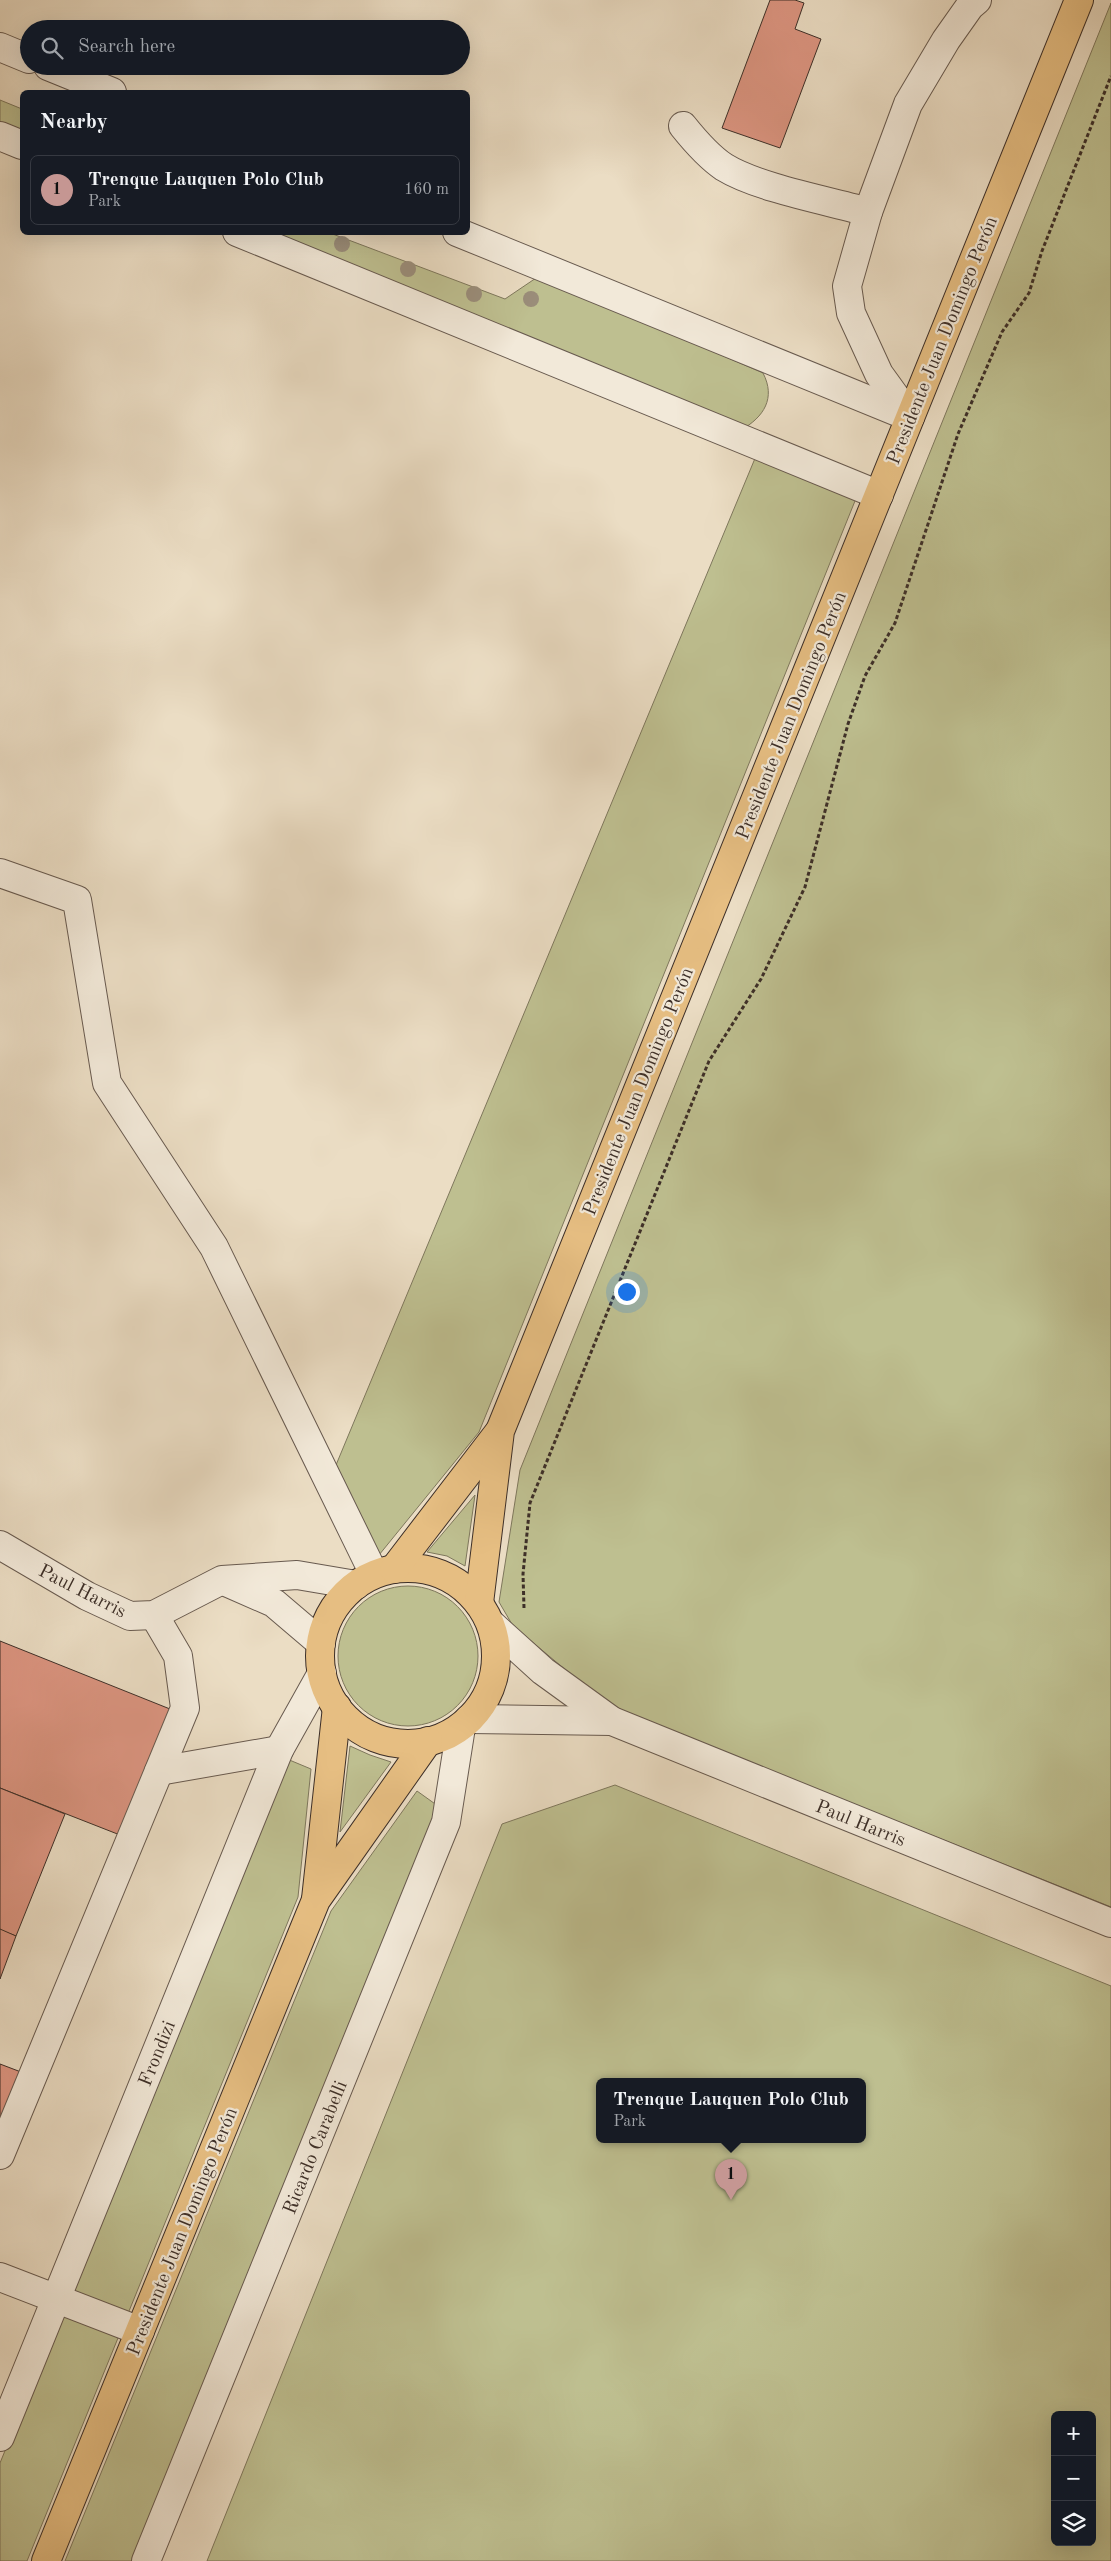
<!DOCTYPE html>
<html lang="en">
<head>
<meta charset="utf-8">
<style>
  :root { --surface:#171b24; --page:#20242c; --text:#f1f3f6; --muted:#9ea1a6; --line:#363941; --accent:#c59692 }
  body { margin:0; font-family:"Old Standard TT",serif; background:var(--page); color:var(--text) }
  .controls { position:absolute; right:15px; bottom:15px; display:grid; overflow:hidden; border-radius:8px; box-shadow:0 5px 20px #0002 }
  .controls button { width:45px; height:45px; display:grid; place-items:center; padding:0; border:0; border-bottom:1px solid var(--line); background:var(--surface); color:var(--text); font:25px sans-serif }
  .you { position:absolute; left:626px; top:1291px; width:18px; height:18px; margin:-12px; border:4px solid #fff; border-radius:50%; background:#1a73e8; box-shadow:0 0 0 8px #1a73e833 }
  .badge { display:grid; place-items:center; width:32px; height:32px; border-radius:50%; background:var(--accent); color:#111; font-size:16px; font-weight:700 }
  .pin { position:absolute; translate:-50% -41px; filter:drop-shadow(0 1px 2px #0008) }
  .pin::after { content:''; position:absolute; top:26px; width:18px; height:15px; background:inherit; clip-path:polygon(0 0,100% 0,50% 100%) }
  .popup { position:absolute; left:596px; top:2078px; width:270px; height:65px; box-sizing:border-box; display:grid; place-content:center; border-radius:8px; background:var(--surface); filter:drop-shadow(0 1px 4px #0005); font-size:16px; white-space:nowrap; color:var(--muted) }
  .popup b { font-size:19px; color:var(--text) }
  .popup::after { content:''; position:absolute; left:50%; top:100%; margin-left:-10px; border:10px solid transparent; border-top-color:var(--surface) }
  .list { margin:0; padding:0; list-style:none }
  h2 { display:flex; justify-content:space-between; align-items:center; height:65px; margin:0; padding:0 20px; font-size:21px }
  h2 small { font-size:16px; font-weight:400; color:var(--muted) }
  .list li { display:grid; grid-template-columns:32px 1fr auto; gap:15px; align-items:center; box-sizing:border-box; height:70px; margin:0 10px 10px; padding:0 10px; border:1px solid var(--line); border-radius:8px }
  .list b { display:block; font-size:19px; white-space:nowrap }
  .list p { margin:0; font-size:16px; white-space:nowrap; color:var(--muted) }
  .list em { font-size:16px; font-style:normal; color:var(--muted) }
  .icon { flex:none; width:28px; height:28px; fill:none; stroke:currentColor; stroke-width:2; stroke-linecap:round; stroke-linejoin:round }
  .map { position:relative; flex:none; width:1111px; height:2561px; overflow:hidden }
  .search { position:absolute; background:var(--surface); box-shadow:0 5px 20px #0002; left:20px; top:20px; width:450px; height:55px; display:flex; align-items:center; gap:12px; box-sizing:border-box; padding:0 18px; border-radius:28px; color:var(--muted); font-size:19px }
  .panel { position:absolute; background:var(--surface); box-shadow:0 5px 20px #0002; left:20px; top:90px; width:450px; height:145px; border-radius:8px }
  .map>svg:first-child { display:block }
</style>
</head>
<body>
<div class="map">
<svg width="1111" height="2561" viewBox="0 0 1111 2561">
  <rect width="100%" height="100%" fill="#ebddc4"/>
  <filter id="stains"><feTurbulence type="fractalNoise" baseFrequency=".004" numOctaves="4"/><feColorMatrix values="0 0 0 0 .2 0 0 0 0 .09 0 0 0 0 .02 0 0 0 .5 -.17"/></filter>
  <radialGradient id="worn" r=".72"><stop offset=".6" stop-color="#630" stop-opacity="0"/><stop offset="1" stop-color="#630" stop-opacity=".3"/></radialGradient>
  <g fill="#bebf90" stroke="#7e775c" fill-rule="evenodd">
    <polygon points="1111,3 1111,1907 609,1706 513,1626 499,1602 520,1470"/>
    <polygon points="0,100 22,109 22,138 0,129"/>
    <path d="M256 233H330L505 299 539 276 763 373C776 398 764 417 741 430Z"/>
    <polygon points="756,456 857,496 479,1432 379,1555 336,1465"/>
    <polygon points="475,1495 465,1566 447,1556 427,1552"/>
    <circle cx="408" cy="1656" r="70"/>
    <polygon points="350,1746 370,1755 391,1762 340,1832"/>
    <polygon points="287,1759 311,1769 298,1897 27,2561 0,2561 0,2463"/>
    <path d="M615 1785 1111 1986V2561H207L502 1824ZM600 2081H862V2139H600ZM1055 2415H1092V2542H1055Z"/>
    <polygon points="417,1791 438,1806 133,2561 65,2561 331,1911"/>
  </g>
  <g fill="#dc9581" stroke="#3d2f28">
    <polygon points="770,0 795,0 804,3 795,29 821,39 780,148 722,128"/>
    <polygon points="0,1641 170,1709 120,1835 0,1788"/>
    <polygon points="0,1788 65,1814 16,1936 0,1930"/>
    <polygon points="0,1929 16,1936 0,1979"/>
    <polygon points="0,2064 21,2072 0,2125"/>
  </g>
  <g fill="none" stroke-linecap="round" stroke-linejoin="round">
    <defs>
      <g id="minor">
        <polyline points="0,47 29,59"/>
        <polyline points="48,66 112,92"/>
        <path d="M683 126C695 141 709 157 724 167 758 188 829 201 868 212"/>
        <polyline points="0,136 22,145"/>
        <polyline points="237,232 879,495"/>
        <polyline points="457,232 910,417"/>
        <polyline points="910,417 879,374 851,313 847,286 868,212 908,104 946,40 970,6 977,0"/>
        <polyline points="0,873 77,900 107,1083 214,1247 374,1574"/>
        <polyline points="0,1545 87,1596 130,1616 154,1615 222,1580 297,1575 356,1585"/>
        <polyline points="226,1582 274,1603 321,1643"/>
        <polyline points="491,1624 543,1671 612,1721 1111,1923"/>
        <polyline points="469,1719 612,1721"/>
        <polyline points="159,1771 279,1750"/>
        <polyline points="0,2155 185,1708 178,1656 154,1615"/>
        <polyline points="0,2277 140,2331"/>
        <polyline points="0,2437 279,1750 322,1673"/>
        <polyline points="146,2561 446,1822 461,1727"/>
      </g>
      <g id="major">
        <circle cx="408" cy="1656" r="88"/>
        <polyline points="394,1569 499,1432"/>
        <polyline points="479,1603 500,1431 1079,0"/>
        <polyline points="316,1899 337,1707"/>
        <polyline points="46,2561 316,1900 428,1741"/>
      </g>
    </defs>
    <use href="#minor" stroke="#685a4f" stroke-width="30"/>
    <use href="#major" stroke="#3d2f28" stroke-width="30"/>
    <polyline stroke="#3d2f28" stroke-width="3" stroke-dasharray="4 2.5" stroke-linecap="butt" points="524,1608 523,1574 530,1503 709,1061 761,979 805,887 848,724 865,676 895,623 958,434 1002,332 1029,293 1042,251 1111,76"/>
    <use href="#minor" stroke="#f2e9d9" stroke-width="28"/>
    <use href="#major" stroke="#e6be82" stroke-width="28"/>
  </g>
  <g fill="#9a8d7a">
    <circle cx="342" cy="244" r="8"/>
    <circle cx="408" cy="269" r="8"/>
    <circle cx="474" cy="294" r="8"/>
    <circle cx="531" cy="299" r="8"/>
  </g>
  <g text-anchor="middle" stroke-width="4.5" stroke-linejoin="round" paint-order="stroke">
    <g font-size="19" fill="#3d2f28" stroke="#f2e9d9">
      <text transform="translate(941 340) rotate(-68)" y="7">Presidente Juan Domingo Perón</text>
      <text transform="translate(790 715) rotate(-68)" y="7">Presidente Juan Domingo Perón</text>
      <text transform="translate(637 1091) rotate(-68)" y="7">Presidente Juan Domingo Perón</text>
      <text transform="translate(83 1590) rotate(27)" y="7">Paul Harris</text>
      <text transform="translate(861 1822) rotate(22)" y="7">Paul Harris</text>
      <text transform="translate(156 2053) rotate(-68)" y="7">Frondizi</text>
      <text transform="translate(314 2147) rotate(-68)" y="7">Ricardo Carabelli</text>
      <text transform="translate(181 2231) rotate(-68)" y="7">Presidente Juan Domingo Perón</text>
    </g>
  </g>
  <rect width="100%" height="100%" filter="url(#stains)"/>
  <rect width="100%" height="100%" fill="url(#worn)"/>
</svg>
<div class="controls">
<button>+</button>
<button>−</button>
<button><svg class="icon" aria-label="layers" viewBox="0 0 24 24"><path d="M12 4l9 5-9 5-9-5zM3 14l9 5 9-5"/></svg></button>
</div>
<div class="you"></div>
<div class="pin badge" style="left:731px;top:2200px">1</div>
<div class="popup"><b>Trenque Lauquen Polo Club</b>Park</div>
<div class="search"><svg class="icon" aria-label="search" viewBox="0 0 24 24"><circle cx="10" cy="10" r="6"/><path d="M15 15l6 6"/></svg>Search here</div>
<section class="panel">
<h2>Nearby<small></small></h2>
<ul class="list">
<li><span class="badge">1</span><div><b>Trenque Lauquen Polo Club</b><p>Park</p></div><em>160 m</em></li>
</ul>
</section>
</div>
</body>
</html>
